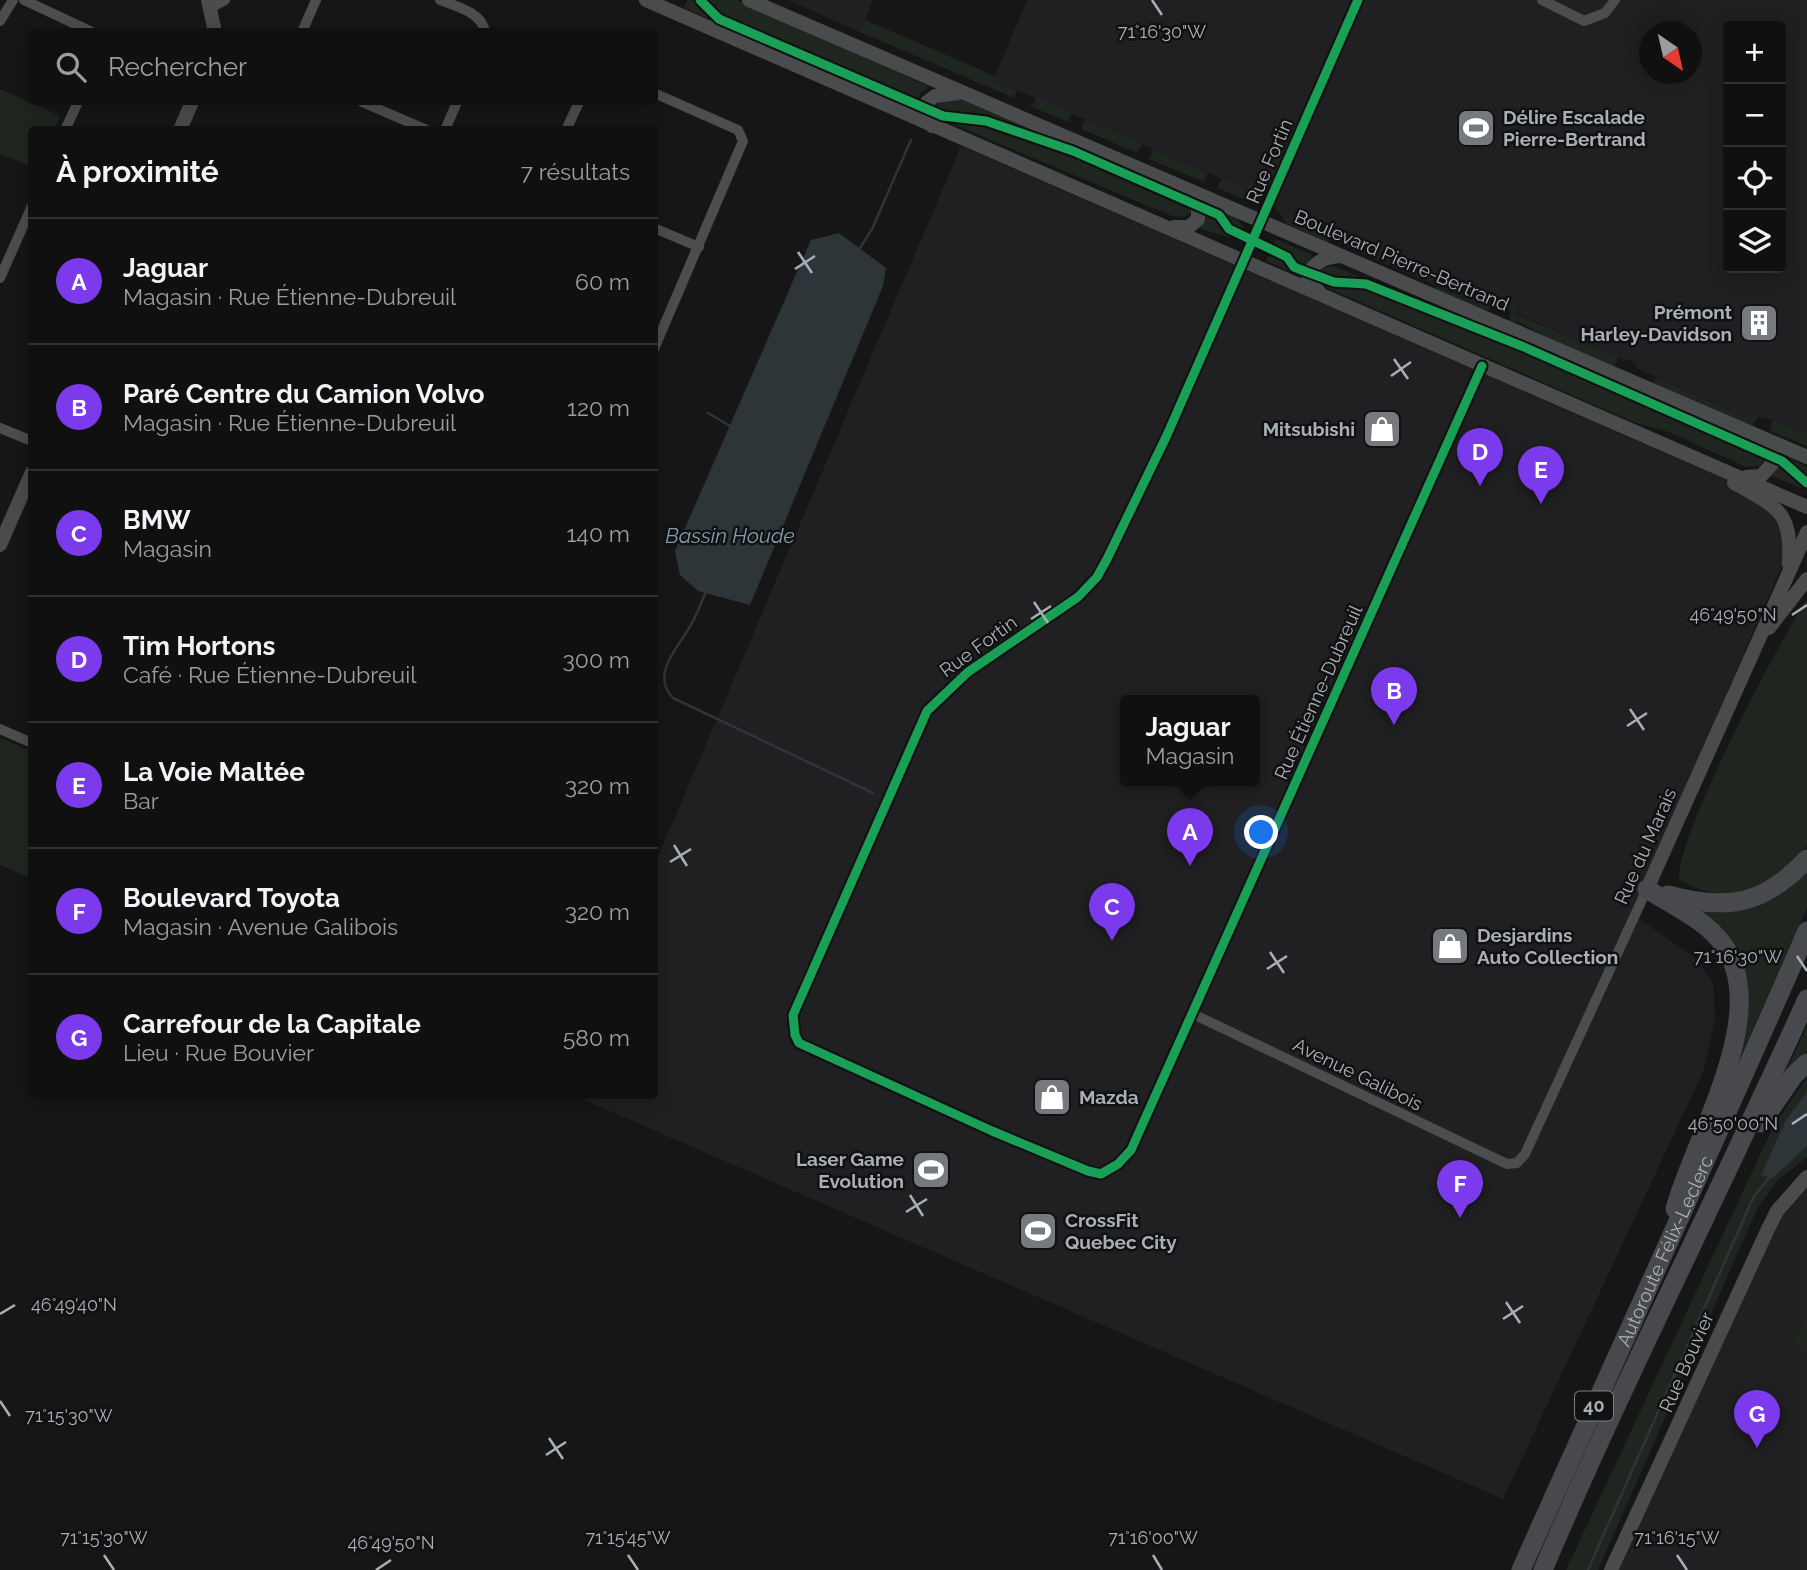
<!DOCTYPE html>
<html lang="fr">
<head>
<meta charset="utf-8">
<style>
  :root { --surface:#101011; --page:#1e1e1f; --text:#f1f3f6; --muted:#9c9d9f; --line:#303031; --accent:#7c3aed }
  body { margin:0; font-family:Raleway,sans-serif; background:var(--page); color:var(--text) }
  .controls { position:absolute; right:21px; top:21px; display:grid; overflow:hidden; border-radius:7px; box-shadow:0 4px 18px #0003 }
  .controls button { width:63px; height:63px; display:grid; place-items:center; padding:0; border:0; border-bottom:2px solid var(--line); background:var(--surface); color:var(--text); font:35px sans-serif }
  .compass { position:absolute; left:1639px; top:21px; width:63px; height:63px; border-radius:50%; background:var(--surface); box-shadow:0 4px 18px #0003; rotate:146deg }
  .you { position:absolute; left:1262px; top:833px; width:24px; height:24px; margin:-18px; border:5px solid #fff; border-radius:50%; background:#1a73e8; box-shadow:0 0 0 10px #1a73e833 }
  .badge { display:grid; place-items:center; width:46px; height:46px; border-radius:50%; background:var(--accent); color:#fff; font-size:23px; font-weight:700 }
  .pin { position:absolute; translate:-50% -58px; filter:drop-shadow(0 2px 4px #0008) }
  .pin::after { content:''; position:absolute; top:37px; width:24px; height:21px; background:inherit; clip-path:polygon(0 0,100% 0,50% 100%) }
  .popup { position:absolute; left:1120px; top:695px; width:140px; height:91px; box-sizing:border-box; display:grid; place-content:center; border-radius:7px; background:var(--surface); filter:drop-shadow(0 2px 5px #0005); font-size:23px; white-space:nowrap; color:var(--muted) }
  .popup b { font-size:26px; color:var(--text) }
  .popup::after { content:''; position:absolute; left:50%; top:100%; margin-left:-14px; border:14px solid transparent; border-top-color:var(--surface) }
  .list { margin:0; padding:0; list-style:none }
  h2 { display:flex; justify-content:space-between; align-items:center; height:91px; margin:0; padding:0 28px; font-size:30px }
  h2 small { font-size:23px; font-weight:400; color:var(--muted) }
  .list li { display:grid; grid-template-columns:46px 1fr auto; gap:21px; align-items:center; box-sizing:border-box; height:126px; padding:0 28px; border-top:2px solid var(--line) }
  .list b { display:block; font-size:26px; white-space:nowrap }
  .list p { margin:0; font-size:23px; white-space:nowrap; color:var(--muted) }
  .list em { font-size:23px; font-style:normal; color:var(--muted) }
  .icon { flex:none; width:38px; height:38px; fill:none; stroke:currentColor; stroke-width:2; stroke-linecap:round; stroke-linejoin:round }
  .map { position:relative; flex:none; width:1807px; height:1570px; overflow:hidden }
  .search { position:absolute; background:var(--surface); box-shadow:0 4px 18px #0003; left:28px; top:28px; width:630px; height:77px; display:flex; align-items:center; gap:18px; box-sizing:border-box; padding:0 24px; border-radius:7px; color:var(--muted); font-size:26px }
  .panel { position:absolute; background:var(--surface); box-shadow:0 4px 18px #0003; left:28px; top:126px; width:630px; height:973px; border-radius:7px }
  .map>svg:first-child { display:block }
</style>
</head>
<body>
<div class="map">
<svg width="1807" height="1570" viewBox="0 0 1807 1570">
  <rect width="100%" height="100%" fill="#161617"/>
  <g fill="#202022" fill-rule="evenodd">
    <polygon points="788,0 873,0 860,32"/>
    <path d="M1027 0H1807V434L1771 419 1745 417 1638 369 1633 361 1615 357 1483 298 1480 305 1288 221 1282 211 1278 210 1265 197 993 80ZM1728 26H1781V268H1728ZM1650 32H1692V74H1650Z"/>
    <path d="M961 146 1770 499 1791 545 1631 913 1694 957 1713 983 1715 1020 1704 1070 1503 1499 575 1096H654L655 864ZM1125 700H1255V780H1125Z"/>
    <polygon points="1807,1177 1807,1570 1611,1570 1768,1229"/>
  </g>
  <g fill="#1f251f">
    <polygon points="688,0 737,0 930,87 921,92 915,109 684,8"/>
    <polygon points="865,20 995,76 993,80 1017,91 1014,98 860,32"/>
    <polygon points="0,89 60,116 54,129 32,130 31,167 0,154"/>
    <polygon points="951,96 1001,114 1183,195 1193,211 1183,217 1172,216 938,118 935,111 937,104"/>
    <polygon points="1036,97 1072,112 1068,122 1032,107"/>
    <polygon points="1085,119 1142,144 1137,153 1081,129"/>
    <path d="M1289 135 1292 139 1265 197 1251 202 1217 188 1222 178 1246 189 1251 182C1270 185 1278 151 1285 136Z"/>
    <polygon points="1153,149 1208,173 1204,182 1149,159"/>
    <polygon points="1204,203 1237,217 1244,229 1235,239 1192,226 1206,212"/>
    <polygon points="1278,210 1282,210 1288,221 1329,239 1327,242 1287,224"/>
    <polygon points="1276,239 1312,255 1303,278 1266,261"/>
    <polygon points="1333,266 1527,344 1757,445 1765,454 1765,460 1760,466 1746,467 1669,432 1636,423 1328,288 1317,275 1319,269"/>
    <polygon points="1436,286 1479,305 1484,294 1492,302 1489,309 1482,311 1435,289"/>
    <polygon points="1512,306 1515,306 1514,313 1615,357 1620,351 1616,364 1612,367 1549,339 1519,322 1509,322"/>
    <polygon points="1655,377 1744,417 1751,415 1758,418 1750,428 1655,384"/>
    <polygon points="1772,419 1807,434 1807,446 1770,431"/>
    <polygon points="1779,453 1807,467 1807,490 1768,475 1779,462"/>
    <path d="M1807 599V846C1774 884 1726 911 1679 879 1676 836 1779 641 1807 599Z"/>
    <polygon points="0,738 31,751 31,878 0,865"/>
    <polygon points="1807,866 1807,908 1741,1056 1737,1054 1741,960 1723,931 1695,909 1706,912"/>
    <polygon points="1807,1026 1807,1051 1782,1080"/>
    <polygon points="1807,1078 1807,1157 1779,1179 1758,1207 1598,1570 1566,1570 1774,1125"/>
    <polygon points="1807,1313 1807,1352 1793,1345"/>
  </g>
  <g fill="#2d3539">
    <polygon points="839,233 886,268 883,286 750,605 698,591 680,575 675,551 811,240"/>
    <polygon points="1807,1092 1807,1146 1773,1178 1761,1175 1786,1120"/>
  </g>
  <g fill="none" stroke-linecap="round" stroke-linejoin="round">
    <g stroke="#2d3539" stroke-width="2.5">
      <polyline points="858,251 872,229 911,140"/>
      <polyline points="708,413 730,426"/>
      <path d="M706 591C702 601 698 612 693 621 681 645 649 673 673 698L873 793"/>
      <polyline points="1588,1570 1753,1198 1772,1174"/>
    </g>
    <g stroke="#4b4d4f" stroke-width="10">
      <polyline points="24,0 92,32"/>
      <path d="M440 0C457 7 482 12 485 32"/>
      <polyline points="1358,0 1167,435 1107,559 1097,577 1078,597 968,672 927,711 793,1015 795,1035 799,1043 992,1131 1088,1171 1101,1174 1118,1164 1131,1150 1482,366"/>
      <polyline points="1542,0 1584,21 1605,13 1615,0"/>
      <polyline points="210,8 225,0"/>
      <polyline points="0,21 13,0"/>
      <polyline points="302,32 316,0"/>
      <polyline points="654,93 738,130 743,141 654,349"/>
      <polyline points="362,102 427,130"/>
      <polyline points="65,130 78,102"/>
      <polyline points="445,130 457,102"/>
      <polyline points="566,130 579,102"/>
      <polyline points="654,228 699,247"/>
      <polyline points="0,278 32,206"/>
      <polyline points="0,428 32,441"/>
      <polyline points="0,729 32,743"/>
      <polyline points="1193,1014 1507,1164 1517,1163 1525,1154 1647,889"/>
    </g>
    <g stroke="#4a4b4d" stroke-width="14">
      <polyline points="208,0 215,32"/>
      <polyline points="646,0 1807,507"/>
      <polyline points="749,0 1807,457"/>
      <polyline points="932,126 926,112 927,102 935,96 958,93"/>
      <polyline points="180,130 192,102"/>
      <polyline points="1174,227 1189,227 1198,219 1198,207 1185,192"/>
      <path d="M1320 293 1308 279C1311 262 1325 257 1341 256"/>
      <polyline points="1746,477 1761,476 1772,464 1771,453 1758,438"/>
      <path d="M1734 483C1778 508 1792 510 1789 564"/>
      <polyline points="0,545 32,472"/>
      <polyline points="1769,628 1807,579"/>
      <polyline points="1647,889 1807,532"/>
      <polyline points="1611,1570 1768,1229 1777,1211 1807,1177"/>
    </g>
    <g stroke="#48494c" stroke-width="19">
      <path d="M1647 889C1670 904 1699 917 1717 937 1779 1004 1694 1137 1675 1209"/>
      <path d="M1668 895C1727 911 1764 905 1807 859"/>
      <polyline points="1761,1123 1794,1075 1807,1063"/>
      <path id="s1" d="M1521 1570C1616 1357 1714 1145 1807 931"/>
      <path d="M1543 1570C1625 1377 1721 1190 1807 999"/>
    </g>
    <defs>
      <g id="cycleway">
        <polyline points="700,0 719,19 943,116 986,121 1073,151 1219,215 1229,229 1287,257 1294,267 1304,271 1334,282 1366,284 1524,347 1782,461 1807,483"/>
        <polyline points="1358,0 1167,435 1107,559 1097,577 1078,597 968,672 927,711 793,1015 795,1035 799,1043 992,1131 1088,1171 1101,1174 1118,1164 1131,1150 1482,366"/>
      </g>
    </defs>
    <use href="#cycleway" stroke="#111112" stroke-width="13"/>
    <use href="#cycleway" stroke="#1a9f57" stroke-width="9"/>
  </g>
  <path fill="none" stroke="#a9afb6" stroke-width="2.5" d="M1152 0 1162 15M798 252 812 273M795 269 815 256M1394 359 1408 379M1391 376 1411 362M1034 602 1048 623M1792 615 1807 605M1031 619 1051 606M1630 709 1644 730M1627 726 1647 713M674 845 687 866M670 862 691 849M1270 952 1284 973M1797 956 1807 971M1267 969 1287 956M1792 1124 1807 1114M910 1195 923 1216M906 1212 927 1199M1506 1302 1520 1323M0 1314 15 1305M1503 1319 1523 1306M0 1401 10 1416M549 1438 563 1459M546 1455 566 1442M104 1555 114 1570M628 1555 638 1570M1153 1555 1162 1570M1677 1555 1687 1570M376 1570 391 1560"/>
  <defs>
    <symbol id="stadium-square" viewBox="-11 -11 22 22"><rect x="-9" y="-9" width="18" height="18" rx="4" fill="#76797e" stroke="#111112"/><path d="M0-5a6.5 5 0 1 0 0 10a6.5 5 0 1 0 0-10ZM-3.5-1.8h7v3.6h-7Z" fill="#fff"/></symbol>
    <symbol id="building-square" viewBox="-11 -11 22 22"><rect x="-9" y="-9" width="18" height="18" rx="4" fill="#76797e" stroke="#111112"/><path d="M-4-6H4V6H1V3H-1V6H-4ZM-2.5-4.3h1.7v1.8h-1.7ZM.8-4.3h1.7v1.8H.8ZM-2.5-1h1.7V.8h-1.7ZM.8-1h1.7V.8H.8Z" fill="#fff"/></symbol>
    <symbol id="shop-square" viewBox="-11 -11 22 22"><rect x="-9" y="-9" width="18" height="18" rx="4" fill="#76797e" stroke="#111112"/><path d="M-5-2.5h2.3a2.7 3.5 0 0 1 5.4 0H5L5.5 6h-11ZM-1.5-2.5h3a1.5 2.3 0 0 0-3 0Z" fill="#fff"/></symbol>
  </defs>
  <g fill-rule="evenodd">
    <use href="#stadium-square" x="1454" y="106" width="44" height="44"/>
    <use href="#building-square" x="1737" y="301" width="44" height="44"/>
    <use href="#shop-square" x="1360" y="407" width="44" height="44"/>
    <use href="#shop-square" x="1428" y="924" width="44" height="44"/>
    <use href="#shop-square" x="1030" y="1075" width="44" height="44"/>
    <use href="#stadium-square" x="909" y="1148" width="44" height="44"/>
    <use href="#stadium-square" x="1016" y="1209" width="44" height="44"/>
  </g>
  <g text-anchor="middle" stroke-width="5" stroke-linejoin="round" paint-order="stroke">
    <rect fill="#111112" stroke="#7b8085" stroke-width="2" x="1575" y="1391.5" width="38" height="29" rx="5"/>
    <g font-size="18" font-weight="bold" fill="#a9afb6">
      <text x="1594" y="1412">40</text>
    </g>
    <g font-size="19" font-weight="bold" fill="#a9afb6" stroke="#111112" text-anchor="start">
      <text x="1503" y="124">Délire Escalade<tspan x="1503" dy="22">Pierre-Bertrand</tspan></text>
      <text x="1732" y="319" text-anchor="end">Prémont<tspan x="1732" dy="22">Harley-Davidson</tspan></text>
      <text x="1355" y="436" text-anchor="end">Mitsubishi</text>
      <text x="1477" y="942">Desjardins<tspan x="1477" dy="22">Auto Collection</tspan></text>
      <text x="1079" y="1104">Mazda</text>
      <text x="904" y="1166" text-anchor="end">Laser Game<tspan x="904" dy="22">Evolution</tspan></text>
      <text x="1065" y="1227">CrossFit<tspan x="1065" dy="22">Quebec City</tspan></text>
    </g>
    <g font-size="19" fill="#a9afb6" stroke="#111112">
      <text transform="translate(1269 161) rotate(-67)" y="7">Rue Fortin</text>
      <text transform="translate(1402 260) rotate(23)" y="7">Boulevard Pierre-Bertrand</text>
      <text transform="translate(978 646) rotate(-36)" y="7">Rue Fortin</text>
      <text transform="translate(1318 692) rotate(-66)" y="7">Rue Étienne-Dubreuil</text>
      <text transform="translate(1645 846) rotate(-66)" y="7">Rue du Marais</text>
      <text transform="translate(1358 1074) rotate(26)" y="7">Avenue Galibois</text>
      <text dy="7" stroke="none"><textPath href="#s1" startOffset="350">Autoroute Félix-Leclerc</textPath></text>
      <text transform="translate(1686 1362) rotate(-66)" y="7">Rue Bouvier</text>
    </g>
    <g font-size="21" font-style="italic" fill="#829faf" stroke="#111112">
      <text x="730" y="543">Bassin Houde</text>
    </g>
  </g>
  <g font-size="18" text-anchor="middle" fill="#a9afb6" stroke="#111112" stroke-width="5" stroke-linejoin="round" paint-order="stroke">
    <text x="1162" y="38">71°16'30"W</text>
    <text x="1733" y="621">46°49'50"N</text>
    <text x="1738" y="963">71°16'30"W</text>
    <text x="1733" y="1130">46°50'00"N</text>
    <text x="74" y="1311">46°49'40"N</text>
    <text x="69" y="1422">71°15'30"W</text>
    <text x="104" y="1544">71°15'30"W</text>
    <text x="628" y="1544">71°15'45"W</text>
    <text x="1153" y="1544">71°16'00"W</text>
    <text x="1677" y="1544">71°16'15"W</text>
    <text x="391" y="1549">46°49'50"N</text>
  </g>
</svg>
<div class="controls">
<button>+</button>
<button>−</button>
<button><svg class="icon" aria-label="locate" viewBox="0 0 24 24"><circle cx="12" cy="12" r="6"/><path d="M12 2v4M12 18v4M2 12h4M18 12h4"/></svg></button>
<button><svg class="icon" aria-label="layers" viewBox="0 0 24 24"><path d="M12 4l9 5-9 5-9-5zM3 14l9 5 9-5"/></svg></button>
</div>
<svg class="compass" viewBox="-18 -18 36 36"><path d="M0-13l5 13h-10z" fill="#e53935"/><path d="M0 13l5-13h-10z" fill="#9c9d9f"/></svg>
<div class="you"></div>
<div class="pin badge" style="left:1190px;top:866px">A</div>
<div class="popup"><b>Jaguar</b>Magasin</div>
<div class="pin badge" style="left:1394px;top:725px">B</div>
<div class="pin badge" style="left:1112px;top:941px">C</div>
<div class="pin badge" style="left:1480px;top:486px">D</div>
<div class="pin badge" style="left:1541px;top:504px">E</div>
<div class="pin badge" style="left:1460px;top:1218px">F</div>
<div class="pin badge" style="left:1757px;top:1448px">G</div>
<div class="search"><svg class="icon" aria-label="search" viewBox="0 0 24 24"><circle cx="10" cy="10" r="6"/><path d="M15 15l6 6"/></svg>Rechercher</div>
<section class="panel">
<h2>À proximité<small>7 résultats</small></h2>
<ul class="list">
<li><span class="badge">A</span><div><b>Jaguar</b><p>Magasin · Rue Étienne-Dubreuil</p></div><em>60 m</em></li>
<li><span class="badge">B</span><div><b>Paré Centre du Camion Volvo</b><p>Magasin · Rue Étienne-Dubreuil</p></div><em>120 m</em></li>
<li><span class="badge">C</span><div><b>BMW</b><p>Magasin</p></div><em>140 m</em></li>
<li><span class="badge">D</span><div><b>Tim Hortons</b><p>Café · Rue Étienne-Dubreuil</p></div><em>300 m</em></li>
<li><span class="badge">E</span><div><b>La Voie Maltée</b><p>Bar</p></div><em>320 m</em></li>
<li><span class="badge">F</span><div><b>Boulevard Toyota</b><p>Magasin · Avenue Galibois</p></div><em>320 m</em></li>
<li><span class="badge">G</span><div><b>Carrefour de la Capitale</b><p>Lieu · Rue Bouvier</p></div><em>580 m</em></li>
</ul>
</section>
</div>
</body>
</html>
